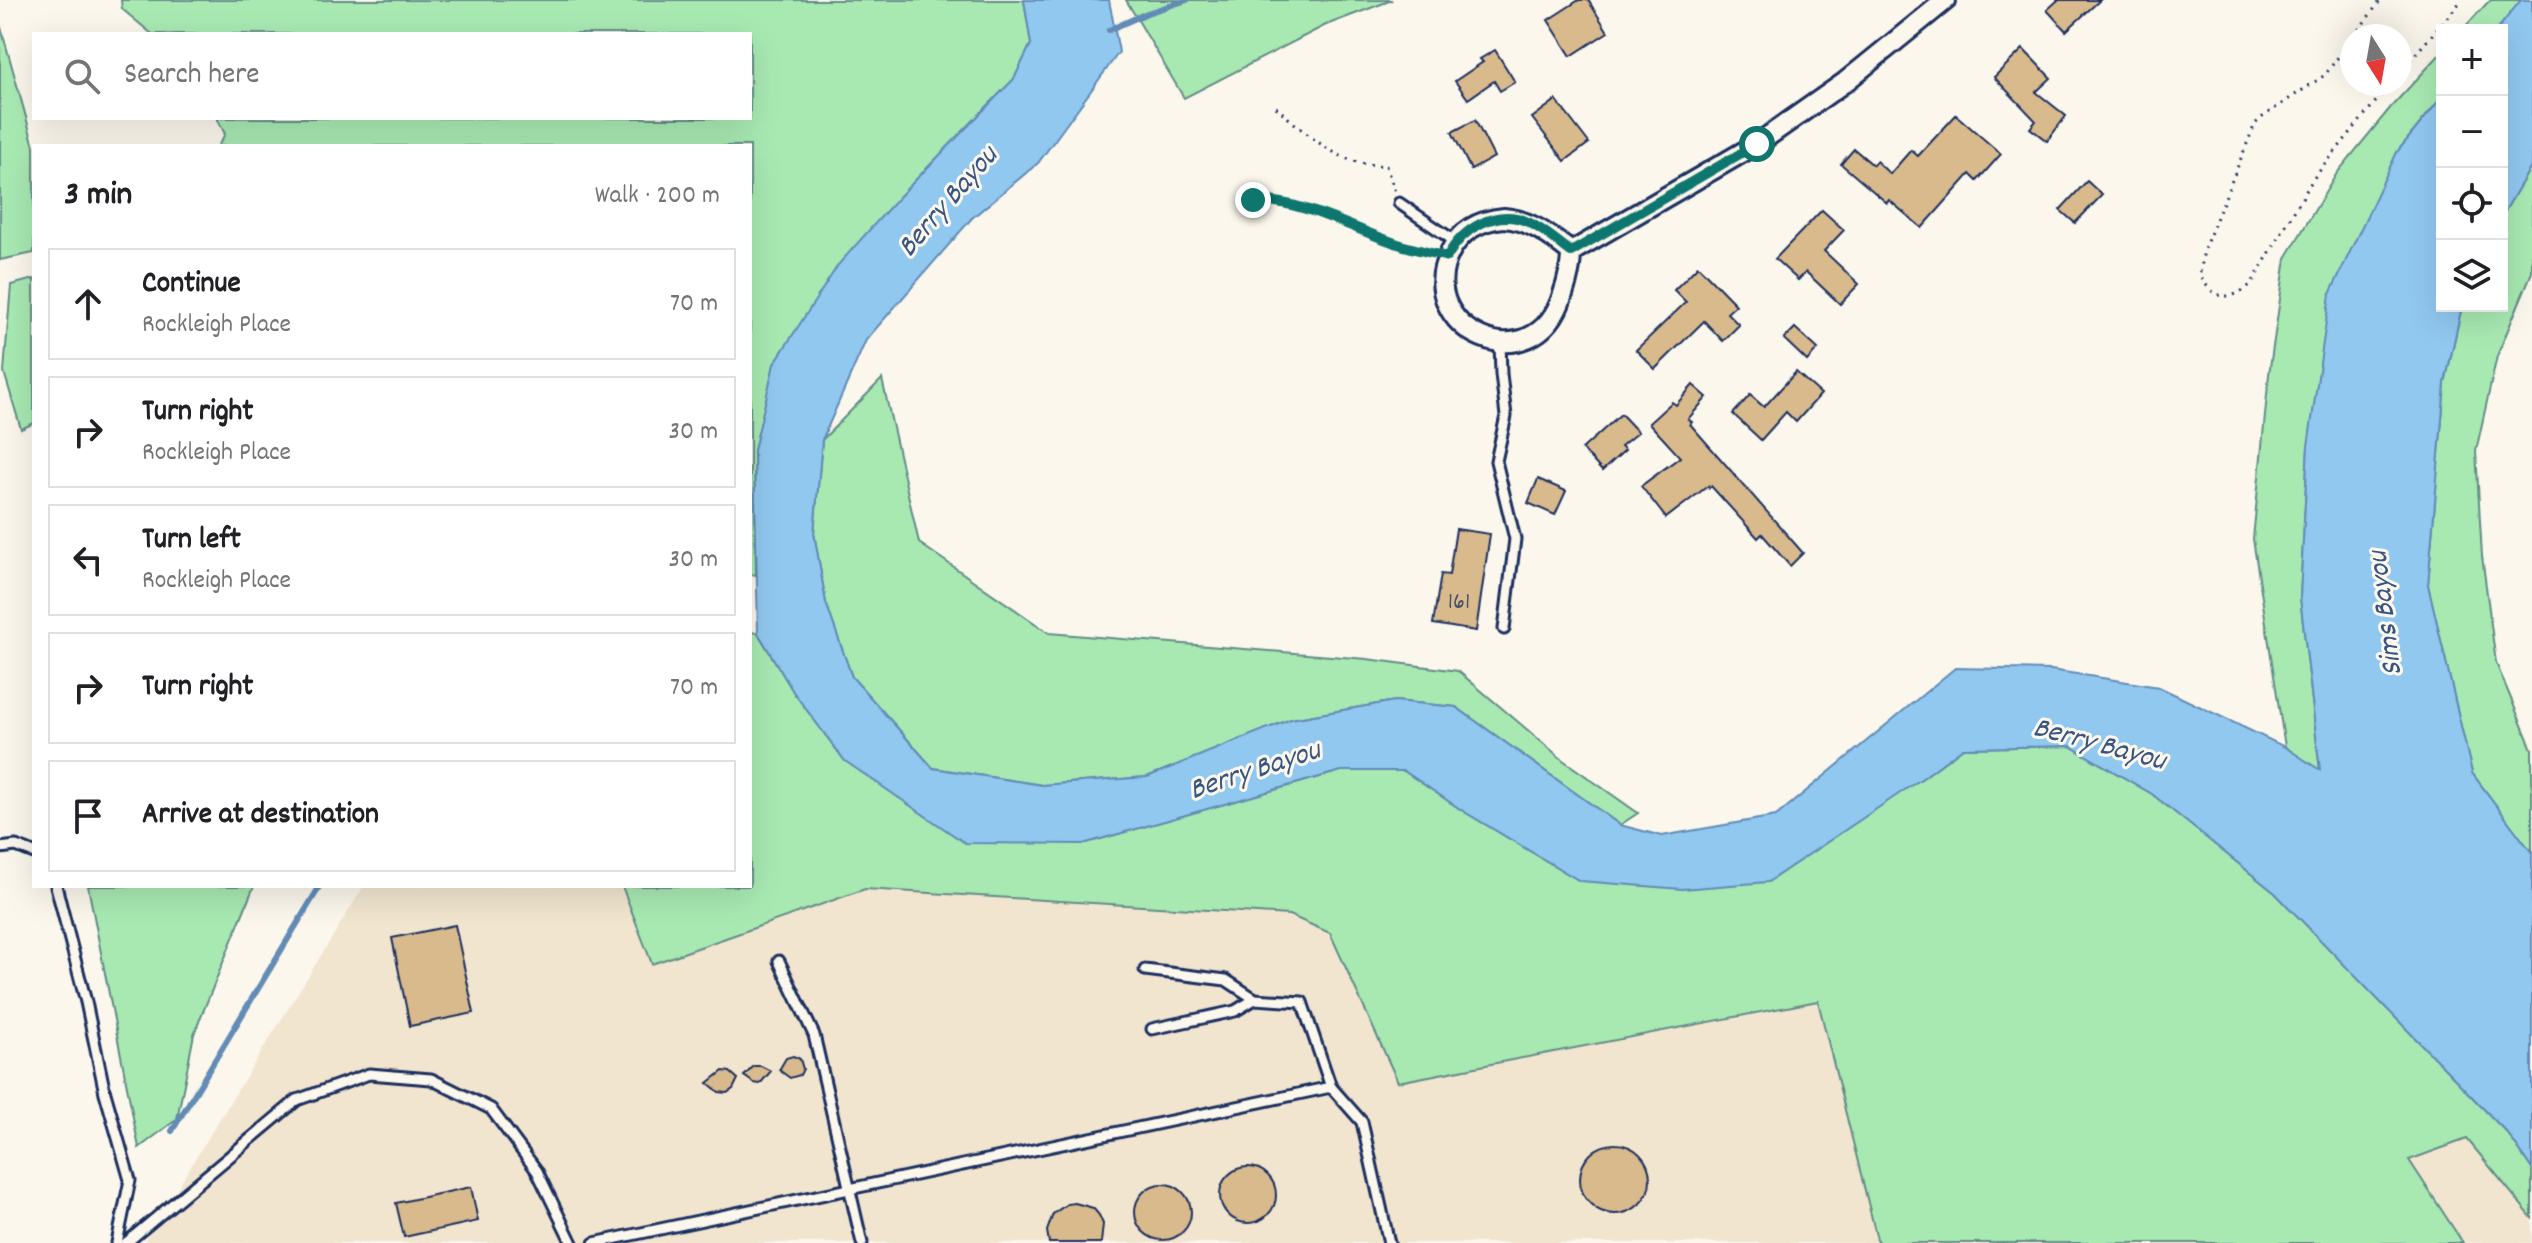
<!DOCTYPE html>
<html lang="en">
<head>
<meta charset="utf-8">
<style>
  :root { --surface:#fff; --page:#f6f6f6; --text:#202124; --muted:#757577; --line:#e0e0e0 }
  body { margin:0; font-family:Dekko,sans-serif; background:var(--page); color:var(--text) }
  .controls { position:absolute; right:24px; top:24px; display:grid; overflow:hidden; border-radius:0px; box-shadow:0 8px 32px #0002 }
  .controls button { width:72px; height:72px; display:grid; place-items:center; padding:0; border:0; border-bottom:2px solid var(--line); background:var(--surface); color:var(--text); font:40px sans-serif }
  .compass { position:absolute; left:2340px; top:24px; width:72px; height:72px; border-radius:50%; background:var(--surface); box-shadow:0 8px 32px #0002; rotate:169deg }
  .stop { position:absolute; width:24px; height:24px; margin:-18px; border:6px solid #0f766e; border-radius:50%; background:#fff }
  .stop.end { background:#0f766e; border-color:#fff; box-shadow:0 2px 8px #0008 }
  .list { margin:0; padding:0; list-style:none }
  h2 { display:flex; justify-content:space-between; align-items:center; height:104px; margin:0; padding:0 32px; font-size:34px }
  h2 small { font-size:26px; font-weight:400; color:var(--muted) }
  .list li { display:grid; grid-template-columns:52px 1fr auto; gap:24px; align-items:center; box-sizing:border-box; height:112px; margin:0 16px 16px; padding:0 16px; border:2px solid var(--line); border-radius:0px }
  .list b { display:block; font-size:30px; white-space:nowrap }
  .list p { margin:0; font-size:26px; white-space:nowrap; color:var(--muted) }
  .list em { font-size:26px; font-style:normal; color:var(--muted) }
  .icon { flex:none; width:44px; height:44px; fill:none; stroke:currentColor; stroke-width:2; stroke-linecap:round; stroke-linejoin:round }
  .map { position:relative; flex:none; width:2532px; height:1243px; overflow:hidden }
  .search { position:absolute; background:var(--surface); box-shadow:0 8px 32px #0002; left:32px; top:32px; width:720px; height:88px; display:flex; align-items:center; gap:20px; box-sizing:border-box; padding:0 28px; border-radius:0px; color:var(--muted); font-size:30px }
  .panel { position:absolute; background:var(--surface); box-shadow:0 8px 32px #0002; left:32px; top:144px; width:720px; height:744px; border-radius:0px }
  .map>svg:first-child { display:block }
</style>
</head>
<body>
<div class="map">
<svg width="2532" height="1243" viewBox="0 0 2532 1243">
  <rect width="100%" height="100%" fill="#fbf7ec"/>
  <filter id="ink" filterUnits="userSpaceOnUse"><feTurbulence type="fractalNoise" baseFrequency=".0125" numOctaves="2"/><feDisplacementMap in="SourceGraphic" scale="16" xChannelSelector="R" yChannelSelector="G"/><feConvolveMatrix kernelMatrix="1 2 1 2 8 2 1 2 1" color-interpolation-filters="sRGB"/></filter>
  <g filter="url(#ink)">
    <polygon fill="#f1e5cf" points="750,632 758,633 794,693 845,761 1580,881 1921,779 2532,1169 2532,1243 143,1243 364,886 750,886"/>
    <g fill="#a8e9b2" stroke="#628c88" stroke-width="2">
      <polygon points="121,0 1024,0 1031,44 1014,79 897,199 754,450 756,575 750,574 750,146 218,146 225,134 217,118 750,118 750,34 152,34 122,9"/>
      <polygon points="1126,0 1392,0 1326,25 1184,98"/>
      <polygon points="2490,0 2521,0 2497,30 2462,30"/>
      <polygon points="0,24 34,146 34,253 0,260"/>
      <polygon points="2442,52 2442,97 2397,152 2308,446 2300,597 2320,771 2285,747 2253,539 2269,374 2286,258 2337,173 2391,107"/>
      <polygon points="2532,165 2532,272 2497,356 2476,451 2482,556 2496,663 2532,749 2532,853 2472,773 2428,585 2445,383 2462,306 2502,306 2502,216"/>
      <polygon points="34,279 34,423 21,429 4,372 11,285"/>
      <polygon points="882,379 919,543 1049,633 1367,659 1458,671 1563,760 1638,813 1620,825 1456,707 1395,701 1291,719 1147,777 1042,785 933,768 852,677 826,603 814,533 822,440"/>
      <polygon points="750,632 758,633 794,693 845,761 1083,844 1341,771 1404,771 1463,811 1580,881 1921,779 1963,748 2070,746 2152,794 2275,893 2508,1134 2532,1169 2532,1218 2467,1139 2409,1160 2463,1243 1878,1243 1818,1001 1398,1082 1330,933 1289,915 865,889 652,964 622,886 750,886"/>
      <polygon points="88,886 254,886 194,1034 177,1119 139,1148"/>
    </g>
    <g fill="#91c8f0" stroke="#628bb6" stroke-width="2">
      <polygon points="1024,0 1109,0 1119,52 1038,163 972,218 866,340 822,440 814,533 826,603 852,677 933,768 1042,785 1147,777 1291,719 1395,701 1456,707 1620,825 1662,836 1776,816 1955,668 2051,670 2159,687 2285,747 2320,770 2300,597 2308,446 2330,294 2397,152 2442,97 2442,306 2462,306 2445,383 2428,585 2472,773 2532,853 2532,1169 2508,1134 2275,893 2152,794 2070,746 1963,748 1921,779 1768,882 1682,889 1580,881 1463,811 1404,771 1341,771 1083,844 965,843 845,761 794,693 758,633 754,450 774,364 838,265 897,199 1014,79 1031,44"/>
      <polygon points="2521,0 2532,0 2532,165 2502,216 2502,30 2497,30"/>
    </g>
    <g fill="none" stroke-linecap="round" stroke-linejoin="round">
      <g stroke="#628bb6" stroke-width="6">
        <polyline points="1109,30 1147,13 1187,0"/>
        <polyline points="172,1131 320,886"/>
      </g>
    </g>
    <g fill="#d9ba8c" stroke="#1b2f5e" stroke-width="2">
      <polygon points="1579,0 1588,0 1608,32 1571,56 1548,20"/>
      <polygon points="2058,0 2100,0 2066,31 2047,10"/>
      <polygon points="2023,49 2051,78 2036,92 2066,116 2047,141 2030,128 2036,121 1994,77"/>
      <polygon points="1495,50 1515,82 1500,91 1494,81 1468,99 1455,81 1483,62 1480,59"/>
      <polygon points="1556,100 1589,143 1565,161 1532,118"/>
      <polygon points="1956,115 2001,154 1977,181 1970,174 1922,228 1889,200 1887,203 1841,164 1854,149 1873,165 1876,161 1890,174 1911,150 1918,156"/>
      <polygon points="1475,120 1494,157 1471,170 1452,132"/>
      <polygon points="2087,181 2102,195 2075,223 2060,210"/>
      <polygon points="1822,210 1844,230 1824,251 1859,284 1840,304 1806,272 1798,280 1775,259"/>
      <polygon points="1698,266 1736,305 1727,313 1739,325 1723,341 1704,321 1655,369 1636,350 1686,302 1674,290"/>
      <polygon points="1795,328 1818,349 1807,361 1784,339"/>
      <polygon points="1796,372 1821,394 1796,422 1786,412 1761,440 1733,414 1750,395 1764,407"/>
      <polygon points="1693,385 1707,397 1688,419 1692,422 1690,424 1803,553 1790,566 1762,534 1758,538 1711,486 1709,488 1708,486 1666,518 1641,486 1680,457 1649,423 1672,402 1676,405"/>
      <polygon points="1621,414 1638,432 1621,446 1625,450 1602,471 1582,449"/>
      <polygon points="1538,479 1566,491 1555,515 1528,503"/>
      <polygon points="1456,529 1490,534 1476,631 1433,624 1441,574 1449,575"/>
      <polygon points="455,925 474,1013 410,1026 392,938"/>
      <polygon points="793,1056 800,1059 803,1069 800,1075 790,1078 779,1070 786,1058"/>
      <polygon points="754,1066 761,1066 771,1071 760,1084 754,1083 744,1076"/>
      <polygon points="723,1071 730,1072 738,1079 733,1089 727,1093 719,1092 708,1083"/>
      <circle cx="1615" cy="1179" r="35"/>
      <circle cx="1248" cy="1195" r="28"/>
      <circle cx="1163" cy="1212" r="28"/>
      <polygon points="471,1187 478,1221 404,1237 396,1203"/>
      <polygon points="1075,1203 1093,1208 1099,1215 1103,1224 1101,1243 1049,1243 1047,1231 1053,1214 1067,1204"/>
    </g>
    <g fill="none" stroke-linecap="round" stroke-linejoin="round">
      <defs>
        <g id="service">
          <polyline points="1399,203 1456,242"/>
          <polyline points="1500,342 1501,374 1506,416 1496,461 1515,539 1504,629"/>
          <polyline points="0,848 16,846 34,853"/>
          <polyline points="56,886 86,1002 105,1093 130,1180 117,1243"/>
          <polyline points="779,961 814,1035 862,1243"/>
          <polyline points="1145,970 1226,980 1255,999"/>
          <polyline points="1152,1029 1235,1011 1255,999 1302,1002 1331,1087"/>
          <polyline points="126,1243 297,1100 369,1074 431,1079 491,1109 537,1171 572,1243"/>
          <polyline points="594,1243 1331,1087 1362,1122 1389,1243"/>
        </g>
        <g id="minor">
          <path d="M1504 218C1531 220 1550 236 1571 252 1571 267 1568 280 1563 294 1534 388 1411 328 1450 252 1461 230 1481 220 1504 218Z"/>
          <polyline points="1571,252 1757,144 1845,82 1946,0"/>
        </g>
      </defs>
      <use href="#service" stroke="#1b2f5e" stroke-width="15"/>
      <use href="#minor" stroke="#1b2f5e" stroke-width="24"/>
      <g stroke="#1b2f5e" stroke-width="3" stroke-dasharray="2 6" stroke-linecap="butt">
        <polyline points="2354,36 2381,0"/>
        <path d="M2352 38 2325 75 2265 115 2255 124 2204 249 2200 275C2213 301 2232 302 2252 283L2313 179 2390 84"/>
        <polyline points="2400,72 2462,0"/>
        <path d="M1276 107C1300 128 1329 156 1361 163 1369 165 1378 165 1386 166L1395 192"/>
        <path d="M1253 200C1309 200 1376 239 1432 253"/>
      </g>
      <use href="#service" stroke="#fbf7ec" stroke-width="9"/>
      <use href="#minor" stroke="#fbf7ec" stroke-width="18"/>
    </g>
  </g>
  <g fill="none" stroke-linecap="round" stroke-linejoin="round" filter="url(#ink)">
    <path stroke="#0f766e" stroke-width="10" d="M1253 200C1306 200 1355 231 1404 246 1418 250 1433 253 1447 257 1462 229 1496 207 1528 222 1543 229 1558 242 1571 252L1757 144"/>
  </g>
  <g text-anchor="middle" stroke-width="6" stroke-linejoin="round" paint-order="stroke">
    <g font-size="24" fill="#4a526a">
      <text x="1459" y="608">161</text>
    </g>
    <g font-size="30" font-style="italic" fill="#385582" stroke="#fbf7ec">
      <text transform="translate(946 200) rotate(-49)" y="10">Berry Bayou</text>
      <text transform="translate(2383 614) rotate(-97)" y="10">Sims Bayou</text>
      <text transform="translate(2100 742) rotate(15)" y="10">Berry Bayou</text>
      <text transform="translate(1254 768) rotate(-18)" y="10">Berry Bayou</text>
    </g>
  </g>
</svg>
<div class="controls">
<button>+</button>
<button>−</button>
<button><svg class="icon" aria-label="locate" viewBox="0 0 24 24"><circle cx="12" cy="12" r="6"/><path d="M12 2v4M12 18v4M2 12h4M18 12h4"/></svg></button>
<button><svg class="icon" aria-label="layers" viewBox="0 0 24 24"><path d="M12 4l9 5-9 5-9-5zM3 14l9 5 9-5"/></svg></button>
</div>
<svg class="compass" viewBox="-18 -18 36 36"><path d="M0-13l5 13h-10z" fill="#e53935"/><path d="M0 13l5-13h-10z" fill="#757577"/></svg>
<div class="stop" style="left:1757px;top:144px"></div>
<div class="stop end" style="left:1253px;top:200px"></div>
<div class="search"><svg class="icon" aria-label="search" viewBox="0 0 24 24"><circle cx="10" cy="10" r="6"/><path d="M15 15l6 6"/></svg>Search here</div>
<section class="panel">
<h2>3 min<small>Walk · 200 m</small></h2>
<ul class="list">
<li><svg class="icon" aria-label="ahead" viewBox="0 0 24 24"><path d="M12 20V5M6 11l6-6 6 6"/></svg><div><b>Continue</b><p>Rockleigh Place</p></div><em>70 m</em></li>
<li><svg class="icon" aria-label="right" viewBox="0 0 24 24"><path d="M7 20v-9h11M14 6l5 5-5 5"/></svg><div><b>Turn right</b><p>Rockleigh Place</p></div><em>30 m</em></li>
<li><svg class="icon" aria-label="left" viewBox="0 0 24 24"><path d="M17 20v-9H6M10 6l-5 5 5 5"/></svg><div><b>Turn left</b><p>Rockleigh Place</p></div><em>30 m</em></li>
<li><svg class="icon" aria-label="right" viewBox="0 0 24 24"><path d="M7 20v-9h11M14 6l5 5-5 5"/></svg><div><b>Turn right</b></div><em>70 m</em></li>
<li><svg class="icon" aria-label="arrive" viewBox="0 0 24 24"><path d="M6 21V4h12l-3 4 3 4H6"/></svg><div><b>Arrive at destination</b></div></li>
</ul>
</section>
</div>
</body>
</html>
